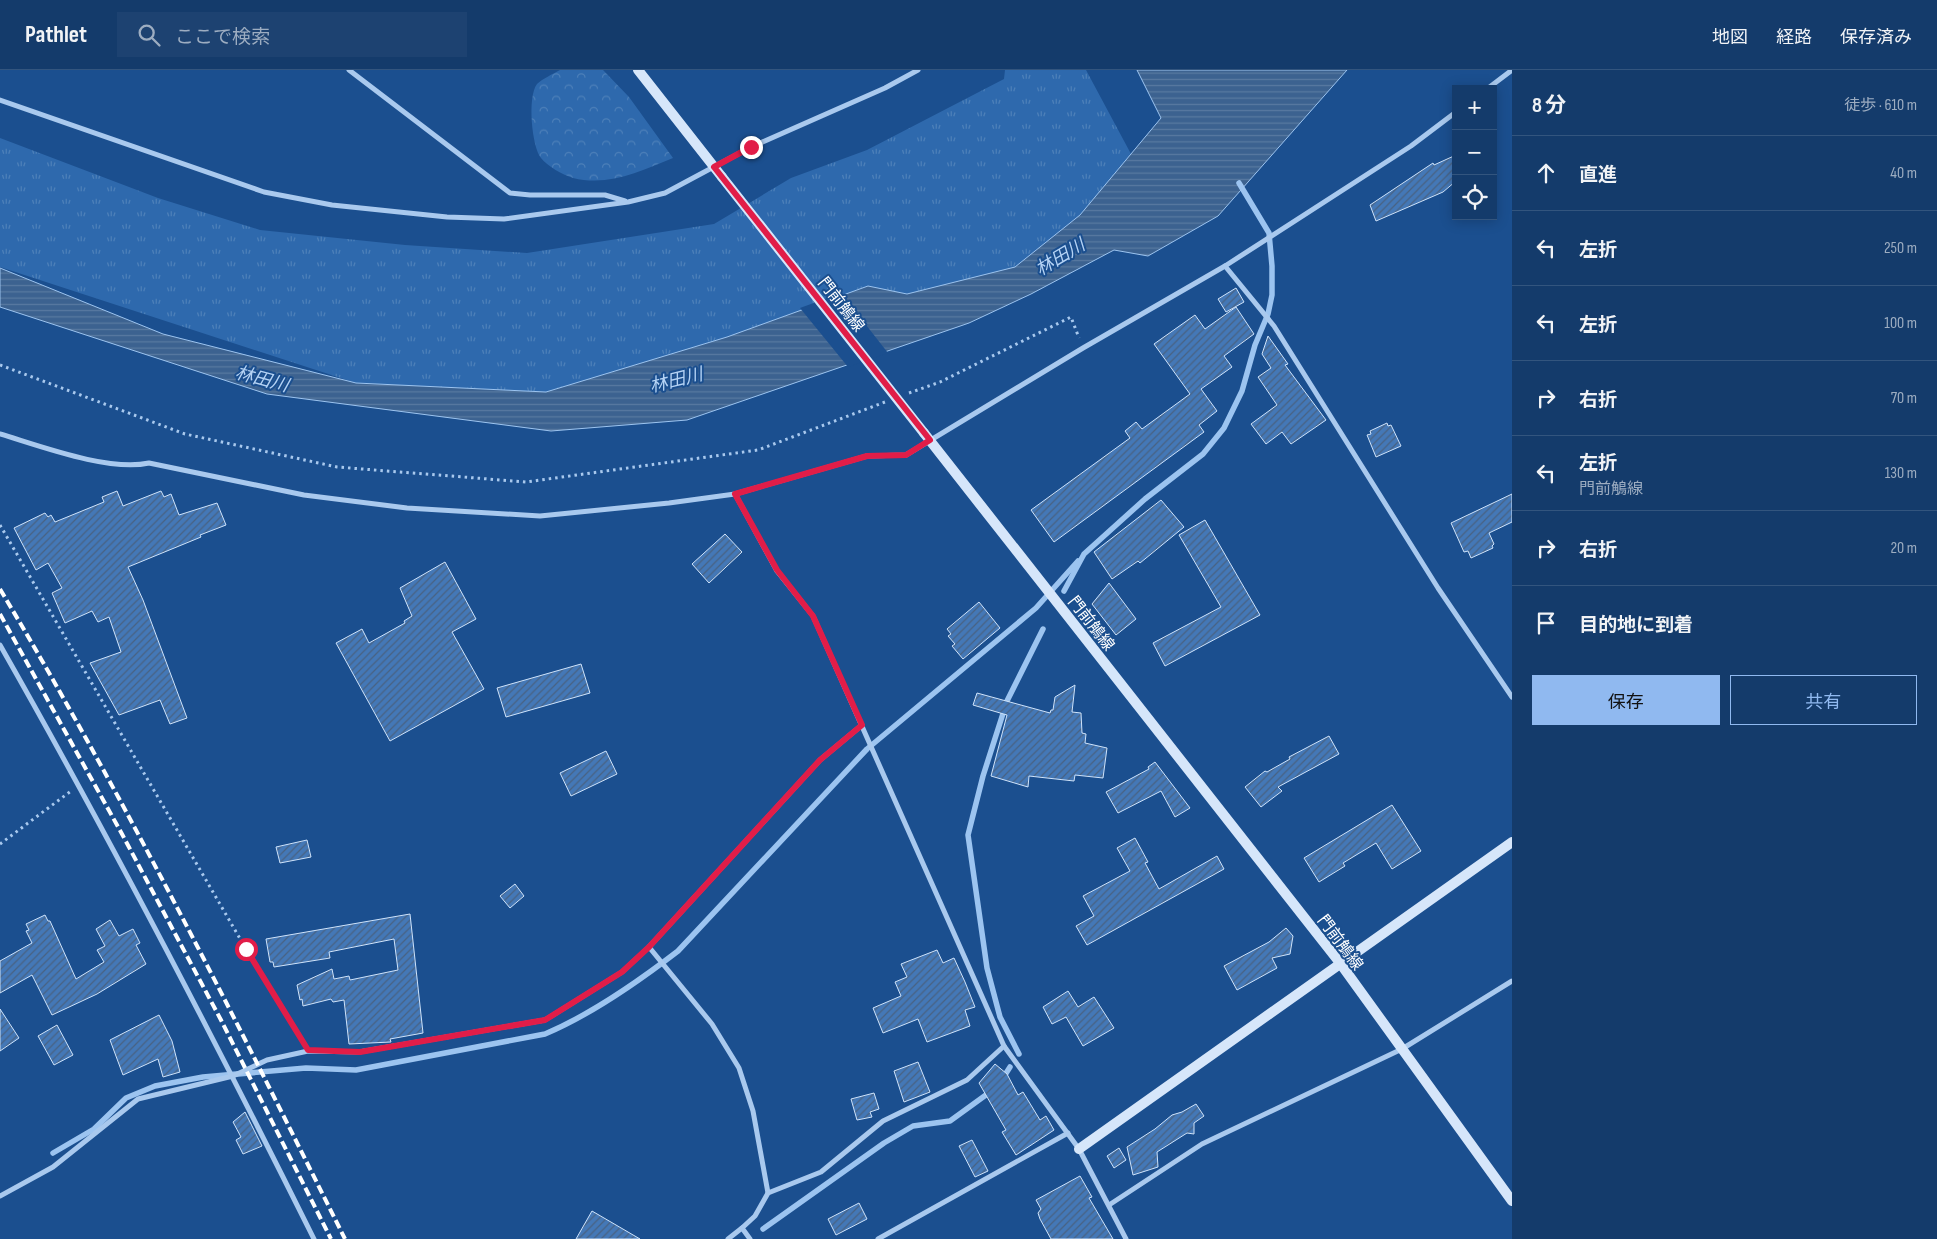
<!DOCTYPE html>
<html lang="ja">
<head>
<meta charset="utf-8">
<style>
  :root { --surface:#143b6b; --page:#1d4271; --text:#f1f3f6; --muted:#9dadc1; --line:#33557e; --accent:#90b9f0 }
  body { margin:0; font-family:"Sofia Sans Condensed","Noto Sans JP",sans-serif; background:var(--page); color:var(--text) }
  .controls { position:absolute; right:15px; top:15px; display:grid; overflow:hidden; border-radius:0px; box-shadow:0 2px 12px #0003 }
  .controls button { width:45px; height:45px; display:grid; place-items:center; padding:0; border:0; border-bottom:1px solid var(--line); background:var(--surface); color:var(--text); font:25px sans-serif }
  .stop { position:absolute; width:15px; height:15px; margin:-11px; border:4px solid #e11d48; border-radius:50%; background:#fff }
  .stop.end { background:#e11d48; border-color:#fff; box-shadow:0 1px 5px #0008 }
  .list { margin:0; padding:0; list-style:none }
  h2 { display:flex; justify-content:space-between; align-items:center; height:65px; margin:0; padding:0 20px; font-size:21px }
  h2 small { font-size:16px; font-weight:400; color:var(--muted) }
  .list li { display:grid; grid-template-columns:32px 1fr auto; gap:15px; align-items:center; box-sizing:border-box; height:75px; padding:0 20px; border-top:1px solid var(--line) }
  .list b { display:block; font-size:19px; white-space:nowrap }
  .list p { margin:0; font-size:16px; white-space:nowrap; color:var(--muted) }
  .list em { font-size:16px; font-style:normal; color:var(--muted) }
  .actions { display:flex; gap:10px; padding:15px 20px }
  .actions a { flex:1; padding:11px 0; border:1px solid var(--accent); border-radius:0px; text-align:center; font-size:18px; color:var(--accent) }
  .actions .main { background:var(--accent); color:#111 }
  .icon { flex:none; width:28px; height:28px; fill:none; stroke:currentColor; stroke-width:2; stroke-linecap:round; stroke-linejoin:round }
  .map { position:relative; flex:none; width:1512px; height:1169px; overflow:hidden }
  header { display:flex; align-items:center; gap:30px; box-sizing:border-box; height:70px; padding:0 25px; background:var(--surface); border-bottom:1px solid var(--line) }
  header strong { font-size:24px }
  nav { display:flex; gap:28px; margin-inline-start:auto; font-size:18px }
  .search { width:350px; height:45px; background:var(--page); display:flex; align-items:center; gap:12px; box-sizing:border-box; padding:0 18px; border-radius:0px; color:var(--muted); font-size:19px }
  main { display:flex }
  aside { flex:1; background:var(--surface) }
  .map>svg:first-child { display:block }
</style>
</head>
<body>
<header>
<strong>Pathlet</strong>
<div class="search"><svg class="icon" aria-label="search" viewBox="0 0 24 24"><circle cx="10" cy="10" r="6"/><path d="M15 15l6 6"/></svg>ここで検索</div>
<nav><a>地図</a><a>経路</a><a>保存済み</a></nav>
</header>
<main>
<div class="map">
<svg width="1512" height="1169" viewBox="0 0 1512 1169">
  <defs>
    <pattern id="grass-tufts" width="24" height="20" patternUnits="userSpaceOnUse" patternTransform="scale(1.25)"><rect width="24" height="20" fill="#2e69ad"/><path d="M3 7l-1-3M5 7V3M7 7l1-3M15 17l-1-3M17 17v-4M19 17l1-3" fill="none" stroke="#4d80b9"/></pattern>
    <pattern id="forest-crowns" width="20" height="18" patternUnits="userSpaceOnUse" patternTransform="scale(1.25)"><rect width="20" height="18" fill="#2e69ad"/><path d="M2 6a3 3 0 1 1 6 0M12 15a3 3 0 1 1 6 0" fill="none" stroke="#4d80b9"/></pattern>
    <pattern id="water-rules" width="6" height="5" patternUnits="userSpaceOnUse" patternTransform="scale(1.25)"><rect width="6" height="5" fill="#3c6290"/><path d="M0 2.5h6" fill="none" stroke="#597aa1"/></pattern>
    <pattern id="building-hatch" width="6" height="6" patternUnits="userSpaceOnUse" patternTransform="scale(1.25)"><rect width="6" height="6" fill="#4478b7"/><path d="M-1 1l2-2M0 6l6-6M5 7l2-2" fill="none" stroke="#486282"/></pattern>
  </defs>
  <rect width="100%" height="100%" fill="#1b4f8f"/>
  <polygon fill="url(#grass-tufts)" points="1005,0 1086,0 1131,84 1080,145 1015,197 907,224 868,216 727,267 546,322 356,313 0,197 0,68 158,128 260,160 405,175 527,183 714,154 791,108 867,80 1004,9"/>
  <path fill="url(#forest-crowns)" d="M560 0H603L629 27 673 88C640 101 609 117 573 108 563 105 547 96 541 88 532 77 527 27 537 14 542 9 553 4 560 0Z"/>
  <polygon fill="url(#water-rules)" stroke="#9cc4f0" points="1137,0 1347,0 1218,146 1148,186 1114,180 1031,224 969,253 687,350 551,361 267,324 0,237 0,198 163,264 356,313 546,322 727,267 868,216 907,224 1015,197 1080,145 1161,48"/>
  <polygon fill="#1b4f8f" points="841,223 888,283 848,297 800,238"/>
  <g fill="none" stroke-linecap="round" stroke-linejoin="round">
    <g stroke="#9cc4f0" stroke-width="5.5">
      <polyline points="1064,521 1084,484 1145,429 1203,384 1224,358 1242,321 1255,275 1268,244 1272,225 1272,196 1269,163 1239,113"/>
      <polyline points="1019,984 1000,947 987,898 968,765 983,706 1007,631 1043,559"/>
      <polyline points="1003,1008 1010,997"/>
      <path d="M53 1083 94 1059 126 1028 155 1016 203 1007 306 998 356 1000 545 964C590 945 639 911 678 881L867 679 1036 538 1078 491"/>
      <polyline points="763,1159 884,1073 913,1056 950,1051 990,1022"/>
    </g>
  </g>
  <g fill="url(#building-hatch)" stroke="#cfe3fa">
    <polygon points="1456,85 1456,111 1443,122 1376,151 1370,135 1433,93 1434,95"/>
    <polygon points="1236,218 1244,232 1226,242 1218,229"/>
    <polygon points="1236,237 1254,264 1224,286 1232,297 1201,319 1217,341 1199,355 1204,362 1054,472 1031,440 1130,368 1125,361 1136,352 1142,359 1190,324 1154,274 1195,245 1205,259"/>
    <polygon points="1268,266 1288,294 1285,295 1326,350 1291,374 1282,362 1266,374 1251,354 1277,335 1258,307 1271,298 1262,284"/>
    <polygon points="1387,353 1388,356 1391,355 1401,376 1376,387 1367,365 1371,364 1370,361"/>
    <polygon points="117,421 123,436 161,421 164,427 171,424 179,445 217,433 226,455 200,465 201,467 128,497 143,530 187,648 170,654 160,630 119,645 90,593 121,582 109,547 98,552 92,541 65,553 52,523 62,518 48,493 36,500 14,458 45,443 48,447 51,445 55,452 104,432 102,427"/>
    <polygon points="1512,424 1512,452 1489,463 1494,474 1492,476 1493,478 1471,488 1468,481 1464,482 1451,453"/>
    <polygon points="1161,430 1184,457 1140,493 1138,491 1112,509 1094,482"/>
    <polygon points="1205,450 1260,545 1165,596 1153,573 1221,537 1179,465"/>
    <polygon points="725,464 742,482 709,513 692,494"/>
    <polygon points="445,492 476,549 452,562 484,619 390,671 336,573 362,559 369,573 405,553 404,551 412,546 400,518"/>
    <polygon points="1109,513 1136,549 1116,565 1092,534"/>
    <polygon points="979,532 1000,558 963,589 952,576 955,574 948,566 951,564 947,559"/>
    <polygon points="581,594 590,623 506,647 497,618"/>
    <polygon points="1075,615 1072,642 1081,643 1082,663 1086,664 1085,673 1107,678 1103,708 1075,705 1074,711 1029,706 1028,717 991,706 1007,645 973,635 977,623 1050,643 1051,640 1053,640 1055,627"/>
    <polygon points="1329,666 1339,684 1278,717 1282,721 1261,737 1245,717 1265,701 1267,702 1290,689 1289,687"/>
    <polygon points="606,681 617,704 571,726 560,703"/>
    <polygon points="1155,692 1190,738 1175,747 1161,721 1118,743 1106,722 1149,699 1148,697"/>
    <polygon points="1392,735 1421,781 1392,799 1376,773 1343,793 1345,796 1319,812 1304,788"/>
    <polygon points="1135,768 1148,792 1145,793 1159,819 1217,786 1224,799 1087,875 1076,856 1094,846 1083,826 1130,801 1117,778"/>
    <polygon points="307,770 311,787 280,793 276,777"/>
    <polygon points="515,814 524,826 510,838 500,826"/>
    <polygon points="410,844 423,963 390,969 391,972 349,974 344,930 333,932 331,929 303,936 302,929 300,930 297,915 332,899 334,909 349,906 350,910 398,900 394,869 329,882 330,888 274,897 273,892 270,892 266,869"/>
    <polygon points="45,845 48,851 50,851 76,909 104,892 97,880 105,876 96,859 110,850 119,866 133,859 140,873 136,875 146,894 97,924 52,945 32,905 0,923 0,891 32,873 26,861 29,860 26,854"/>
    <polygon points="1286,858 1293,866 1290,884 1272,888 1277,898 1237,920 1224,896 1269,872"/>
    <polygon points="937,880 943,893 954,888 965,912 975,937 965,940 970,956 927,972 918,949 883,963 873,938 901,926 895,912 907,907 901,894"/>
    <polygon points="1068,921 1078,937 1094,927 1114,958 1083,976 1066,947 1052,954 1043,937"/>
    <polygon points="0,939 19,968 0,981"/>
    <polygon points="159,945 172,971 180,1002 163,1007 158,989 123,1005 110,970"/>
    <polygon points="57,955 73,985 54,995 38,966"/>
    <polygon points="918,992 930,1022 904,1032 894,1001"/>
    <polygon points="995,994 1007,1004 1018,1025 1023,1022 1040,1050 1046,1046 1054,1060 1016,1085 1002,1062 1006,1060 979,1013"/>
    <polygon points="874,1023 879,1039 870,1042 872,1047 857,1050 851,1029"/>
    <polygon points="1196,1034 1204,1046 1194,1053 1194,1064 1187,1063 1157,1082 1158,1097 1133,1105 1127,1077 1155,1059 1172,1045 1182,1042"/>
    <polygon points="245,1042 262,1076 243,1084 236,1070 241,1067 233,1052"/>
    <polygon points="972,1070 988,1101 975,1107 959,1076"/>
    <polygon points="1119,1078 1126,1090 1114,1098 1107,1086"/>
    <polygon points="1080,1106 1092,1127 1089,1128 1113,1169 1051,1169 1040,1149 1038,1143 1041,1139 1036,1130"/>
    <polygon points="859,1133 867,1149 836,1165 828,1149"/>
    <polygon points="592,1141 640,1169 576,1169"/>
  </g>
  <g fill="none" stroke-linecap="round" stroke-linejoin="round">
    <g stroke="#a9c9ee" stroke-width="3" stroke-dasharray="2.5 4" stroke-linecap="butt">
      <polyline points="0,295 185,364 337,397 526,412 758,380 885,332"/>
      <polyline points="909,323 940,312 1071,247 1079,268"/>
      <polyline points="0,455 246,879 303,972"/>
      <polyline points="0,774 71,721"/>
    </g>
    <g stroke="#a9c9ee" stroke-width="5">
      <polyline points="349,0 510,123 530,125 605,125 625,131"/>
      <polyline points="1487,19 1512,0"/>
      <polyline points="0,30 264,122 332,135 447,147 504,149 628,132 665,123 751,77 885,18 918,0"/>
      <polyline points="1225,196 1274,256 1438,518 1512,627"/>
      <path d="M0 364C40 376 109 402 149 393L304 425 407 438 540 446 669 433 735 424 867 386 906 385 1083 278 1225 196 1411 76 1456 42"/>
      <polyline points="735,424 777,501 813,546 1004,976 1079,1079 1126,1169"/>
      <path d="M0 575C111 770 214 968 314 1169"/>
      <polyline points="649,877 712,954 739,998 753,1041 768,1123"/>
      <polyline points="0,1126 53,1097 138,1029 233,1006 267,990 308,981 359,982 545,950 622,902 649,877 820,690 862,655"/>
      <polyline points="1109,1135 1202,1074 1402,979 1512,911"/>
      <polyline points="728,1169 742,1158"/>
      <polyline points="750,1169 742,1158 755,1146 768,1123 821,1102 883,1051 967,1010 1004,976"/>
      <polyline points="878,1169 1068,1063"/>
    </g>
    <g stroke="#d6e6fa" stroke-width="10">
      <polyline points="638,0 722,107"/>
      <polyline points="924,363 1340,893 1512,1131"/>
      <polyline points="1079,1079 1512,772"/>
    </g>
    <g stroke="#fff" stroke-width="4" stroke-dasharray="9 4" stroke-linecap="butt">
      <path d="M0 519C126 730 236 950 345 1169"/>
      <polyline points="0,544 122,764 221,950 331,1169"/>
    </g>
    <polyline stroke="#d6e6fa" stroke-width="10" points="722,107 924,363"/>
  </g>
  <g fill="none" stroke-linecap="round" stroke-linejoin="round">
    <polyline stroke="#e11d48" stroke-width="6" points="246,879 308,980 360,982 545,950 622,902 649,877 820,690 862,655 813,546 777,500 735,424 867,386 906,385 930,370 714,97 751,77"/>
  </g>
  <g text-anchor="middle" stroke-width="4" stroke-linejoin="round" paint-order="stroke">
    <g font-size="16" fill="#fff" stroke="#1b4f8f">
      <text transform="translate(842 234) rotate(52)" y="6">門前鵤線</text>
      <text transform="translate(1092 553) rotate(52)" y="6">門前鵤線</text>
      <text transform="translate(1341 872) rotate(53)" y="6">門前鵤線</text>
    </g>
    <g font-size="18" font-style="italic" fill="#b5d3f5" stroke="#1b4f8f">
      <text transform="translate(1060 187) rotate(-31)" y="6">林田川</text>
      <text transform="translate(262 309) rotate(15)" y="6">林田川</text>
      <text transform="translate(676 310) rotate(-14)" y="6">林田川</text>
    </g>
  </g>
</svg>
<div class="controls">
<button>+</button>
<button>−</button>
<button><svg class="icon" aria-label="locate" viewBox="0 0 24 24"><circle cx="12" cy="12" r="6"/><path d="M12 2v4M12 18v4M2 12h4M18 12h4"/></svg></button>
</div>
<div class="stop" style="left:246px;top:879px"></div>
<div class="stop end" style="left:751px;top:77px"></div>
</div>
<aside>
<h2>8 分<small>徒歩 · 610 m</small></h2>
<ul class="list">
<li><svg class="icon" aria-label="ahead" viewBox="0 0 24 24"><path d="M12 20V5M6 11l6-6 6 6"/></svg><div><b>直進</b></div><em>40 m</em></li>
<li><svg class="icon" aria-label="left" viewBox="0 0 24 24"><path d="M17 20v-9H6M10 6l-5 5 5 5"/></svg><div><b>左折</b></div><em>250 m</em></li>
<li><svg class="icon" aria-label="left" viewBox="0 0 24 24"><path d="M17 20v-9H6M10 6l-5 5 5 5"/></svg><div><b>左折</b></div><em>100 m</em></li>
<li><svg class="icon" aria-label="right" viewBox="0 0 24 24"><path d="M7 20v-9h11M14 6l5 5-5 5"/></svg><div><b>右折</b></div><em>70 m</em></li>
<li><svg class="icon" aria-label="left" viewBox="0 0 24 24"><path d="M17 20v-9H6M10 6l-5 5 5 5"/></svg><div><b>左折</b><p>門前鵤線</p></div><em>130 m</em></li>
<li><svg class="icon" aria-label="right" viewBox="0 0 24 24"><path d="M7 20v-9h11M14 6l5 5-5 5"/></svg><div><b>右折</b></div><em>20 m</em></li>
<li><svg class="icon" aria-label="arrive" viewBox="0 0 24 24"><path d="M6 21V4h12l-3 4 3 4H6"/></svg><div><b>目的地に到着</b></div></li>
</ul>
<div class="actions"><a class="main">保存</a><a>共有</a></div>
</aside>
</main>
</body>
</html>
